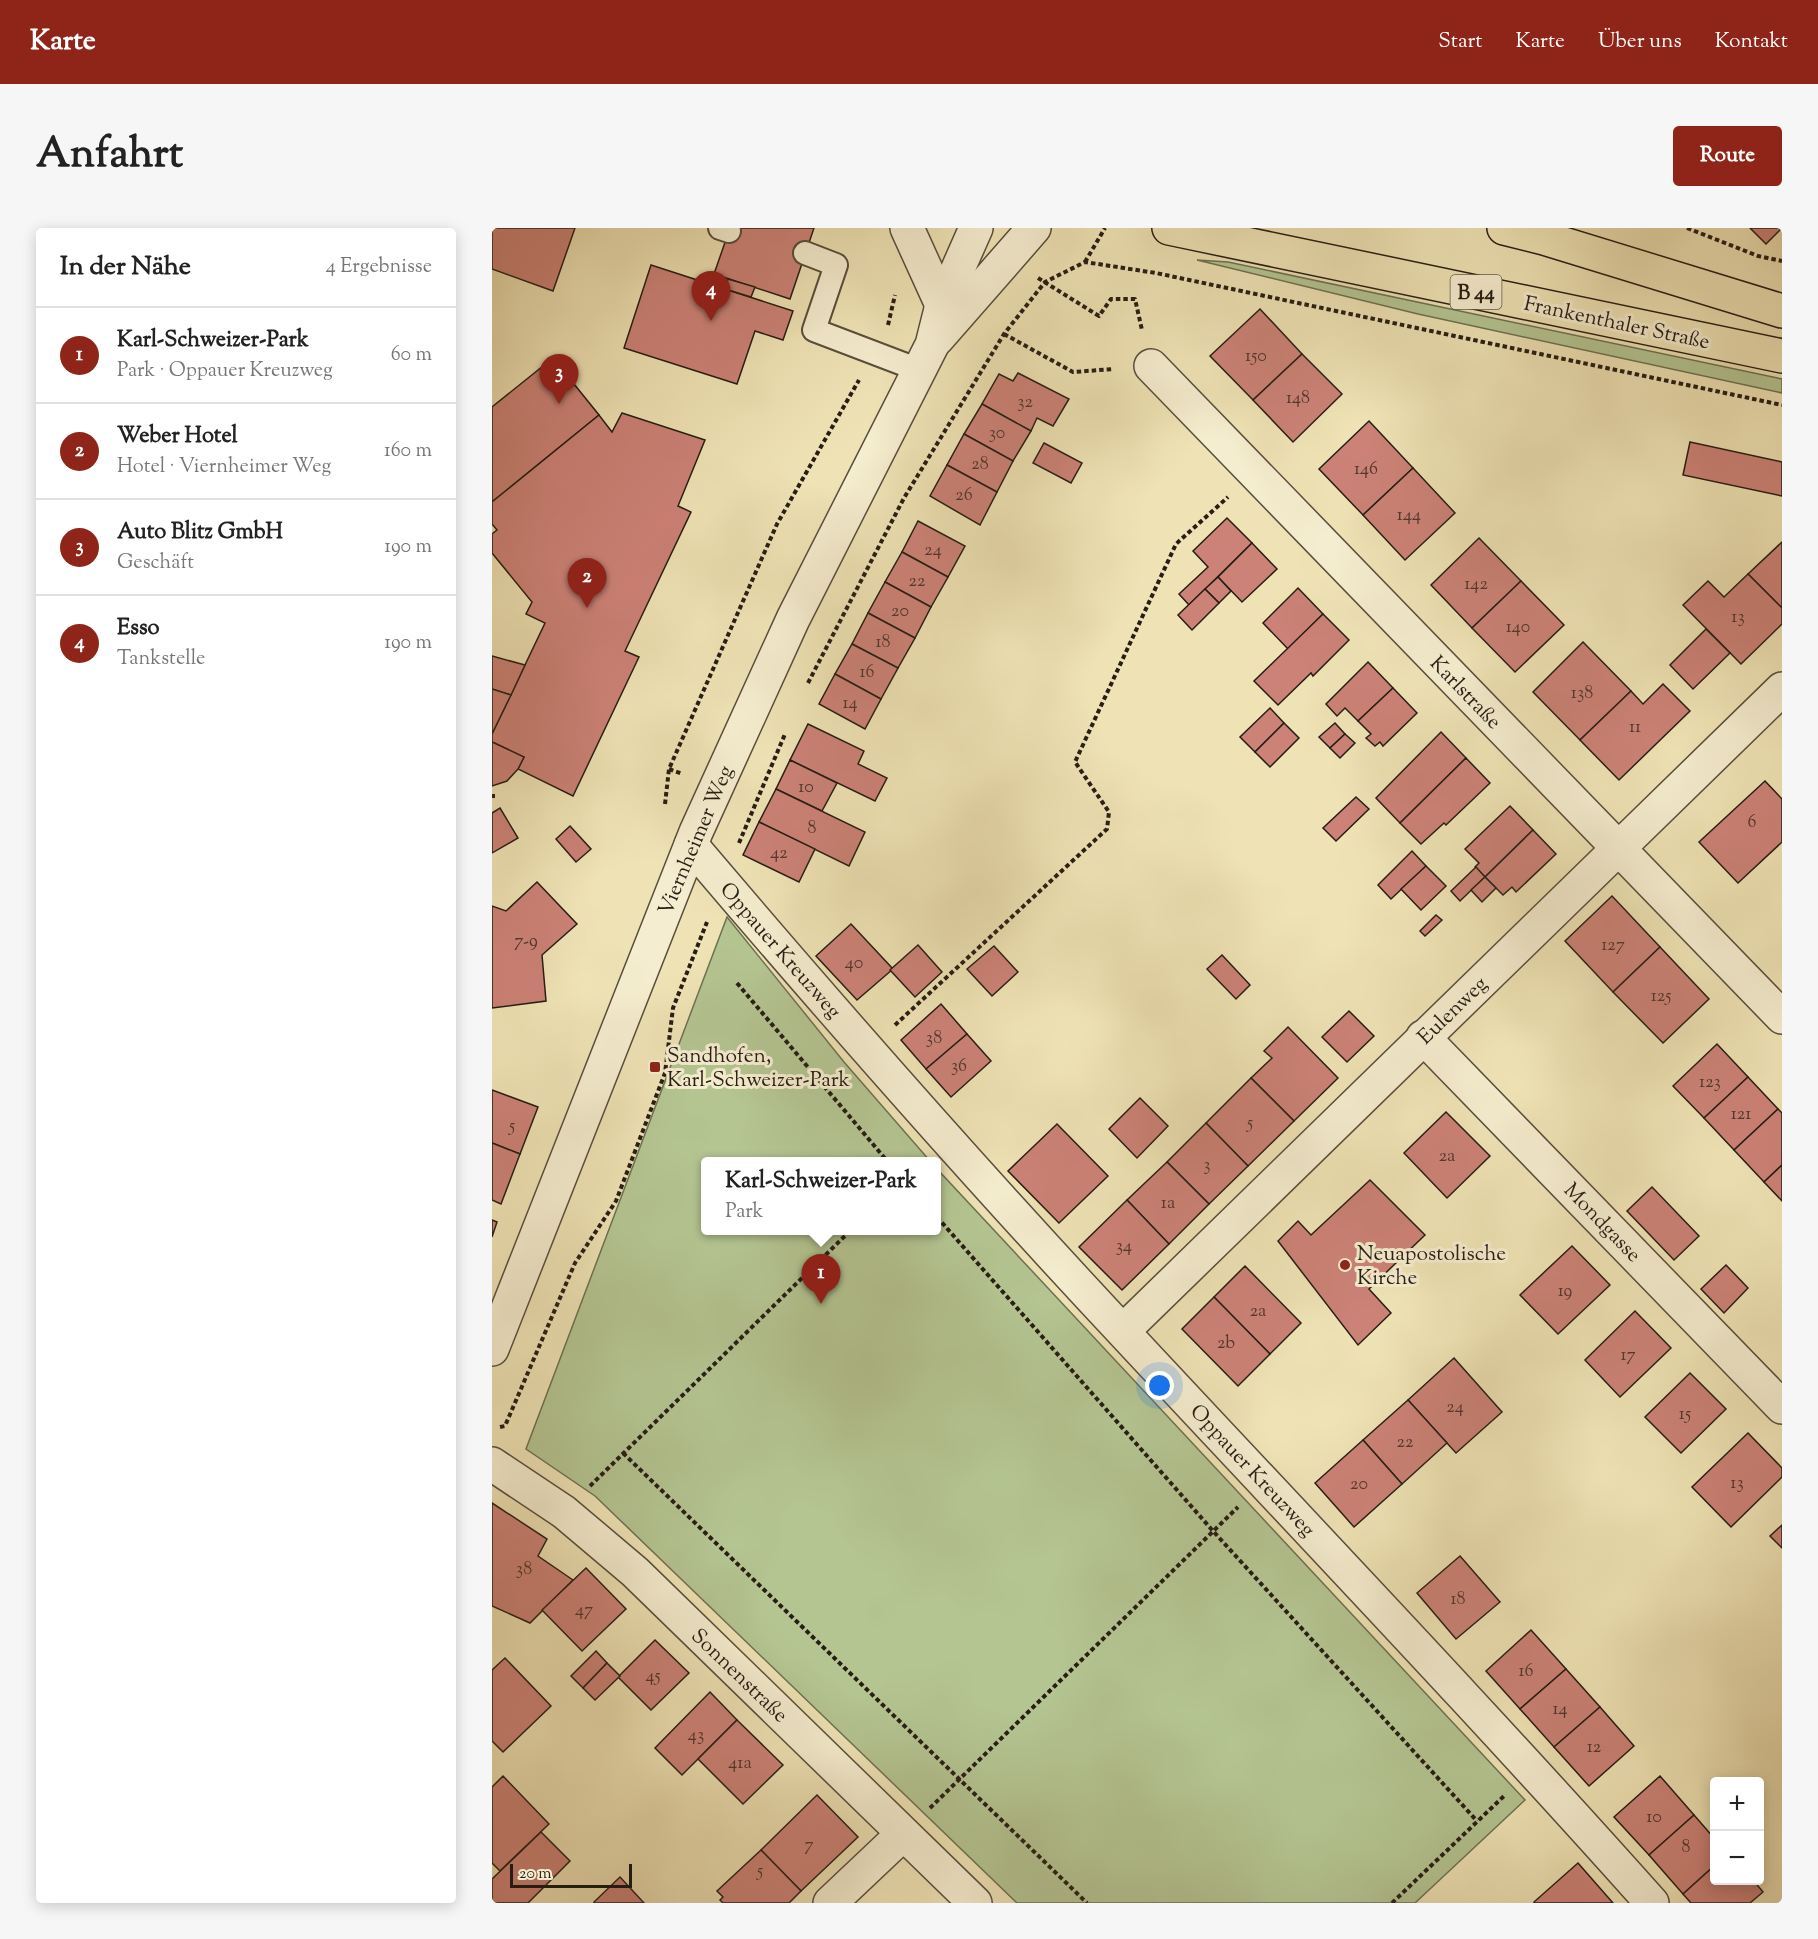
<!DOCTYPE html>
<html lang="de">
<head>
<meta charset="utf-8">
<style>
  :root { --surface:#fff; --page:#f6f6f6; --text:#222; --muted:#767676; --line:#e0e0e0; --accent:#8f2418 }
  body { margin:0; font-family:"Sorts Mill Goudy",serif; background:var(--page); color:var(--text) }
  .controls { position:absolute; right:18px; bottom:18px; display:grid; overflow:hidden; border-radius:6px; box-shadow:0 3px 15px #0003 }
  .controls button { width:54px; height:54px; display:grid; place-items:center; padding:0; border:0; border-bottom:2px solid var(--line); background:var(--surface); color:var(--text); font:30px sans-serif }
  .scale { position:absolute; left:18px; bottom:15px; width:122px; box-sizing:border-box; padding-left:6px; border:3px solid #261d15; border-top:0; font-size:16px; line-height:21px; white-space:nowrap; color:#261d15; -webkit-text-stroke:4px #f5edcf; paint-order:stroke }
  .you { position:absolute; left:668px; top:1158px; width:21px; height:21px; margin:-15px; border:4px solid #fff; border-radius:50%; background:#1a73e8; box-shadow:0 0 0 9px #1a73e833 }
  .badge { display:grid; place-items:center; width:39px; height:39px; border-radius:50%; background:var(--accent); color:#fff; font-size:20px; font-weight:700 }
  .pin { position:absolute; translate:-50% -50px; filter:drop-shadow(0 2px 3px #0008) }
  .pin::after { content:''; position:absolute; top:32px; width:21px; height:18px; background:inherit; clip-path:polygon(0 0,100% 0,50% 100%) }
  .popup { position:absolute; left:209px; top:929px; width:240px; height:78px; box-sizing:border-box; display:grid; place-content:center; border-radius:6px; background:var(--surface); filter:drop-shadow(0 2px 4px #0005); font-size:20px; white-space:nowrap; color:var(--muted) }
  .popup b { font-size:22px; color:var(--text) }
  .popup::after { content:''; position:absolute; left:50%; top:100%; margin-left:-12px; border:12px solid transparent; border-top-color:var(--surface) }
  .list { margin:0; padding:0; list-style:none }
  h2 { display:flex; justify-content:space-between; align-items:center; height:78px; margin:0; padding:0 24px; font-size:26px }
  h2 small { font-size:20px; font-weight:400; color:var(--muted) }
  .list li { display:grid; grid-template-columns:39px 1fr auto; gap:18px; align-items:center; box-sizing:border-box; height:96px; padding:0 24px; border-top:2px solid var(--line) }
  .list b { display:block; font-size:22px; white-space:nowrap }
  .list p { margin:0; font-size:20px; white-space:nowrap; color:var(--muted) }
  .list em { font-size:20px; font-style:normal; color:var(--muted) }
  .map { position:relative; flex:none; width:1290px; height:1675px; overflow:hidden; border-radius:6px }
  header { display:flex; align-items:center; gap:36px; box-sizing:border-box; height:84px; padding:0 30px; background:var(--accent); color:#fff }
  header strong { font-size:28px }
  nav { display:flex; gap:33px; margin-inline-start:auto; font-size:21px }
  .intro { display:flex; align-items:center; justify-content:space-between; box-sizing:border-box; height:144px; padding:0 36px }
  h1 { margin:0; font-size:42px }
  .button { padding:15px 27px; border-radius:6px; background:var(--accent); color:#fff; font-size:21px; font-weight:700 }
  main { display:flex; gap:36px; padding:0 36px }
  aside { flex:1; background:var(--surface); border-radius:6px; box-shadow:0 3px 15px #0003 }
  .map>svg:first-child { display:block }
</style>
</head>
<body>
<header>
<strong>Karte</strong>
<nav><a>Start</a><a>Karte</a><a>Über uns</a><a>Kontakt</a></nav>
</header>
<div class="intro"><h1>Anfahrt</h1><a class="button">Route</a></div>
<main>
<aside>
<h2>In der Nähe<small>4 Ergebnisse</small></h2>
<ul class="list">
<li><span class="badge">1</span><div><b>Karl-Schweizer-Park</b><p>Park · Oppauer Kreuzweg</p></div><em>60 m</em></li>
<li><span class="badge">2</span><div><b>Weber Hotel</b><p>Hotel · Viernheimer Weg</p></div><em>160 m</em></li>
<li><span class="badge">3</span><div><b>Auto Blitz GmbH</b><p>Geschäft</p></div><em>190 m</em></li>
<li><span class="badge">4</span><div><b>Esso</b><p>Tankstelle</p></div><em>190 m</em></li>
</ul>
</aside>
<div class="map">
<svg width="1290" height="1675" viewBox="0 0 1290 1675">
  <rect width="100%" height="100%" fill="#efe3b5"/>
  <filter id="stains"><feTurbulence type="fractalNoise" baseFrequency=".00333" numOctaves="4"/><feColorMatrix values="0 0 0 0 .2 0 0 0 0 .09 0 0 0 0 .02 0 0 0 .5 -.17"/></filter>
  <radialGradient id="worn" r=".72"><stop offset=".6" stop-color="#630" stop-opacity="0"/><stop offset="1" stop-color="#630" stop-opacity=".3"/></radialGradient>
  <g fill="#b4c592" stroke="#6d7154" stroke-width="1.5">
    <polygon points="705,32 736,34 1290,151 1290,165 926,86"/>
    <polygon points="235,689 352,834 438,933 214,934 214,1002 445,1002 445,941 1033,1572 923,1675 525,1675 103,1268 34,1221"/>
  </g>
  <g fill="#cc8277" stroke="#261d15" stroke-width="1.5">
    <polygon points="0,0 83,0 61,63 0,41"/>
    <polygon points="238,0 322,0 298,71 222,46"/>
    <polygon points="1258,0 1290,0 1274,16"/>
    <polygon points="159,37 301,83 291,112 263,103 245,156 132,120"/>
    <polygon points="236,51 263,59 259,69 233,61"/>
    <polygon points="768,81 810,126 761,172 718,128"/>
    <polygon points="810,126 850,166 801,214 761,172"/>
    <polygon points="61,130 107,187 0,274 0,179"/>
    <polygon points="526,145 577,171 561,198 545,190 539,203 490,176 507,146 521,153"/>
    <polygon points="490,176 539,203 521,233 472,206"/>
    <polygon points="130,185 213,212 186,278 199,284 133,423 147,429 81,568 26,541 32,529 0,514 0,506 53,395 34,386 40,374 0,325 0,306 5,302 0,296 0,274 107,187 120,204"/>
    <polygon points="877,193 921,240 871,287 827,241"/>
    <polygon points="472,206 521,233 505,264 455,237"/>
    <polygon points="1198,214 1290,234 1290,268 1191,247"/>
    <polygon points="552,215 590,235 579,255 541,235"/>
    <polygon points="455,237 505,264 488,297 438,268"/>
    <polygon points="921,240 963,285 913,332 871,287"/>
    <polygon points="735,290 760,315 697,377 687,366 716,339 701,323"/>
    <polygon points="426,293 473,318 456,349 410,324"/>
    <polygon points="987,310 1029,353 980,400 939,357"/>
    <polygon points="1290,314 1290,380 1256,346"/>
    <polygon points="760,315 785,341 750,374 726,349"/>
    <polygon points="410,324 456,349 439,379 393,354"/>
    <polygon points="1256,346 1290,380 1290,396 1249,436 1191,377 1216,353 1232,369"/>
    <polygon points="726,349 739,363 727,375 713,361"/>
    <polygon points="1029,353 1072,397 1023,444 980,400"/>
    <polygon points="393,354 439,379 423,410 376,385"/>
    <polygon points="806,360 831,386 796,421 771,395"/>
    <polygon points="713,361 727,375 700,402 686,387"/>
    <polygon points="376,385 423,410 406,440 360,416"/>
    <polygon points="831,386 857,412 821,448 819,445 786,477 762,453"/>
    <polygon points="1214,401 1238,425 1201,461 1178,437"/>
    <polygon points="1091,414 1139,463 1088,512 1041,464"/>
    <polygon points="360,416 406,440 389,471 343,446"/>
    <polygon points="0,428 33,437 19,467 0,461"/>
    <polygon points="876,434 901,460 866,493 853,480 845,488 834,476"/>
    <polygon points="343,446 389,471 373,501 327,476"/>
    <polygon points="1171,456 1198,483 1127,552 1088,512 1139,463 1151,476"/>
    <polygon points="901,460 925,485 891,518 888,514 883,518 874,510 879,506 866,493"/>
    <polygon points="0,461 19,467 0,506"/>
    <polygon points="778,480 792,495 763,524 748,509"/>
    <polygon points="792,495 807,510 778,539 763,524"/>
    <polygon points="843,495 853,506 838,520 827,509"/>
    <polygon points="316,496 372,523 366,536 395,550 383,573 298,532"/>
    <polygon points="949,504 974,530 908,595 884,570"/>
    <polygon points="853,506 863,515 848,530 838,520"/>
    <polygon points="0,514 32,529 26,541 15,553 0,558"/>
    <polygon points="974,530 998,555 954,597 952,595 929,616 908,595"/>
    <polygon points="298,532 345,555 330,583 284,561"/>
    <polygon points="1273,553 1290,571 1290,614 1246,655 1207,614"/>
    <polygon points="284,561 373,604 357,638 267,594"/>
    <polygon points="864,569 877,581 844,613 831,600"/>
    <polygon points="1018,578 1041,602 993,649 983,639 987,635 973,621"/>
    <polygon points="8,580 26,610 0,625 0,585"/>
    <polygon points="267,594 323,621 307,654 251,627"/>
    <polygon points="78,598 99,621 84,634 64,611"/>
    <polygon points="1041,602 1064,626 1024,664 1020,659 1011,667 993,649"/>
    <polygon points="920,623 934,638 899,671 886,657"/>
    <polygon points="934,638 954,658 929,682 909,661"/>
    <polygon points="984,639 993,649 968,673 959,663"/>
    <polygon points="993,649 1004,660 990,674 979,662"/>
    <polygon points="45,654 85,696 50,727 54,773 0,780 0,678 14,683"/>
    <polygon points="1120,668 1168,719 1121,764 1073,713"/>
    <polygon points="944,687 950,692 933,708 928,703"/>
    <polygon points="359,696 401,741 365,772 324,728"/>
    <polygon points="426,717 450,744 423,769 398,742"/>
    <polygon points="502,718 526,744 500,768 475,741"/>
    <polygon points="1168,719 1217,771 1171,815 1121,764"/>
    <polygon points="730,727 758,757 744,771 715,741"/>
    <polygon points="449,776 475,806 434,841 409,812"/>
    <polygon points="857,783 882,808 855,834 830,809"/>
    <polygon points="796,799 846,850 802,893 759,850 780,830 772,823"/>
    <polygon points="475,806 499,833 459,869 434,841"/>
    <polygon points="1225,816 1256,849 1212,890 1181,858"/>
    <polygon points="1256,849 1286,881 1242,922 1212,890"/>
    <polygon points="759,850 802,893 756,938 714,895"/>
    <polygon points="0,862 46,879 28,926 0,915"/>
    <polygon points="648,870 676,898 645,930 617,901"/>
    <polygon points="1286,881 1290,885 1290,937 1272,954 1242,922"/>
    <polygon points="954,884 998,928 955,970 912,925"/>
    <polygon points="714,895 756,938 717,976 675,934"/>
    <polygon points="565,896 616,948 567,995 516,943"/>
    <polygon points="0,915 28,926 9,976 0,972"/>
    <polygon points="675,934 717,976 677,1016 635,972"/>
    <polygon points="1290,937 1290,973 1272,954"/>
    <polygon points="878,952 933,1007 877,1061 899,1085 866,1117 786,1013 806,993 819,1007"/>
    <polygon points="1160,959 1207,1008 1182,1032 1135,983"/>
    <polygon points="635,972 677,1016 630,1062 587,1019"/>
    <polygon points="0,992 5,994 0,1009"/>
    <polygon points="1080,1018 1118,1057 1066,1106 1028,1067"/>
    <polygon points="1234,1037 1256,1060 1232,1085 1209,1061"/>
    <polygon points="753,1038 809,1095 778,1126 722,1069"/>
    <polygon points="722,1069 778,1126 746,1158 690,1101"/>
    <polygon points="1143,1083 1179,1120 1128,1169 1093,1132"/>
    <polygon points="962,1130 1010,1184 964,1225 916,1172"/>
    <polygon points="1198,1145 1234,1181 1189,1225 1153,1189"/>
    <polygon points="916,1172 955,1215 910,1256 871,1212"/>
    <polygon points="1256,1205 1290,1240 1290,1249 1239,1299 1200,1259"/>
    <polygon points="871,1212 910,1256 862,1299 823,1255"/>
    <polygon points="0,1275 55,1311 46,1328 81,1352 38,1395 0,1378"/>
    <polygon points="1290,1297 1290,1320 1278,1308"/>
    <polygon points="968,1328 1008,1374 964,1411 925,1365"/>
    <polygon points="94,1340 134,1381 90,1423 50,1382"/>
    <polygon points="1039,1402 1074,1441 1028,1481 994,1443"/>
    <polygon points="163,1412 197,1445 159,1482 126,1449"/>
    <polygon points="104,1423 115,1435 91,1460 79,1448"/>
    <polygon points="13,1430 59,1478 11,1524 0,1513 0,1442"/>
    <polygon points="115,1435 128,1448 103,1472 91,1460"/>
    <polygon points="1074,1441 1108,1479 1062,1519 1028,1481"/>
    <polygon points="218,1464 245,1492 190,1547 163,1520"/>
    <polygon points="1108,1479 1142,1518 1097,1558 1062,1519"/>
    <polygon points="245,1492 291,1537 251,1576 206,1531"/>
    <polygon points="11,1548 57,1596 8,1643 0,1635 0,1559"/>
    <polygon points="1168,1548 1202,1587 1157,1627 1122,1589"/>
    <polygon points="325,1567 366,1609 309,1663 269,1622"/>
    <polygon points="1202,1587 1222,1610 1222,1638 1191,1666 1157,1627"/>
    <polygon points="49,1604 78,1633 36,1675 0,1675 0,1651"/>
    <polygon points="269,1622 309,1663 297,1675 231,1675 228,1672 231,1669 225,1663"/>
    <polygon points="1086,1635 1121,1675 1042,1675 1042,1674"/>
    <polygon points="1222,1638 1222,1652 1261,1652 1271,1664 1258,1675 1199,1675 1191,1666"/>
    <polygon points="128,1649 152,1675 102,1675 102,1674"/>
  </g>
  <g fill="none" stroke-linecap="round" stroke-linejoin="round">
    <defs>
      <g id="service">
        <polyline points="228,0 237,3"/>
        <polyline points="313,25 344,37 322,102 427,142"/>
      </g>
      <g id="minor">
        <polyline points="659,138 1290,789"/>
        <path d="M199 617C340 783 484 947 633 1106 809 1295 988 1482 1160 1675"/>
        <polyline points="931,809 1290,1179"/>
        <polyline points="631,1103 1290,461"/>
        <polyline points="0,1236 72,1284 143,1344 483,1675"/>
        <polyline points="338,1675 411,1606"/>
      </g>
      <g id="tertiary">
        <polyline points="415,0 450,77"/>
        <polyline points="445,111 542,0"/>
        <polyline points="0,1121 204,604 301,391 440,117 450,77 484,0"/>
      </g>
      <g id="primary">
        <polyline points="677,0 1290,128"/>
        <polyline points="1012,0 1052,10 1290,83"/>
      </g>
    </defs>
    <use href="#service" stroke="#584e3d" stroke-width="26"/>
    <use href="#minor" stroke="#584e3d" stroke-width="36"/>
    <use href="#tertiary" stroke="#584e3d" stroke-width="36"/>
    <use href="#primary" stroke="#261d15" stroke-width="36"/>
    <g stroke="#261d15" stroke-width="4" stroke-dasharray="4.5 3" stroke-linecap="butt">
      <polyline points="1195,0 1266,28 1290,33"/>
      <polyline points="593,34 613,0"/>
      <polyline points="546,50 607,88 619,71 643,71 650,102"/>
      <polyline points="396,97 403,67"/>
      <polyline points="512,106 581,144 622,141"/>
      <polyline points="316,455 412,270 512,106 553,54 593,34 664,45 1290,177"/>
      <polyline points="177,541 191,546"/>
      <polyline points="0,568 3,568"/>
      <polyline points="173,576 177,541 285,296 367,152"/>
      <polyline points="247,615 293,506"/>
      <polyline points="245,755 396,934"/>
      <polyline points="403,797 615,601 617,584 583,534 684,316 736,269"/>
      <polyline points="445,989 721,1303 985,1593"/>
      <polyline points="8,1199 13,1198 83,1035 124,973 173,845 181,780 215,694"/>
      <polyline points="131,1225 595,1675"/>
      <polyline points="98,1258 359,1002"/>
      <polyline points="438,1580 746,1279"/>
      <polyline points="900,1675 1012,1568"/>
    </g>
    <use href="#service" stroke="#f5edcf" stroke-width="22"/>
    <use href="#minor" stroke="#f5edcf" stroke-width="33"/>
    <use href="#tertiary" stroke="#f5edcf" stroke-width="33"/>
    <use href="#primary" stroke="#efe3b5" stroke-width="33"/>
  </g>
  <g fill="#8f2418" stroke="#f5edcf" stroke-width="2">
    <rect x="157" y="833" width="12" height="12" rx="3"/>
    <circle cx="853" cy="1037" r="6"/>
  </g>
  <g text-anchor="middle" stroke-width="6" stroke-linejoin="round" paint-order="stroke">
    <g font-size="18" fill="#50362e">
      <text x="764" y="133">150</text>
      <text x="806" y="175">148</text>
      <text x="533" y="179">32</text>
      <text x="505" y="210">30</text>
      <text x="488" y="241">28</text>
      <text x="874" y="246">146</text>
      <text x="472" y="272">26</text>
      <text x="917" y="292">144</text>
      <text x="441" y="327">24</text>
      <text x="425" y="358">22</text>
      <text x="984" y="361">142</text>
      <text x="408" y="388">20</text>
      <text x="1246" y="394">13</text>
      <text x="1026" y="404">140</text>
      <text x="391" y="419">18</text>
      <text x="375" y="449">16</text>
      <text x="1090" y="470">138</text>
      <text x="358" y="480">14</text>
      <text x="1143" y="504">11</text>
      <text x="314" y="564">10</text>
      <text x="1260" y="599">6</text>
      <text x="320" y="605">8</text>
      <text x="287" y="630">42</text>
      <text x="34" y="718">7-9</text>
      <text x="1121" y="722">127</text>
      <text x="362" y="740">40</text>
      <text x="1169" y="773">125</text>
      <text x="442" y="815">38</text>
      <text x="467" y="843">36</text>
      <text x="1218" y="859">123</text>
      <text x="1249" y="891">121</text>
      <text x="758" y="900">5</text>
      <text x="20" y="903">5</text>
      <text x="955" y="933">2a</text>
      <text x="715" y="942">3</text>
      <text x="676" y="980">1a</text>
      <text x="632" y="1023">34</text>
      <text x="1073" y="1068">19</text>
      <text x="766" y="1088">2a</text>
      <text x="734" y="1120">2b</text>
      <text x="1136" y="1132">17</text>
      <text x="963" y="1184">24</text>
      <text x="1193" y="1191">15</text>
      <text x="913" y="1219">22</text>
      <text x="1245" y="1260">13</text>
      <text x="867" y="1261">20</text>
      <text x="32" y="1346">38</text>
      <text x="966" y="1376">18</text>
      <text x="92" y="1387">47</text>
      <text x="1034" y="1448">16</text>
      <text x="161" y="1453">45</text>
      <text x="1068" y="1486">14</text>
      <text x="204" y="1512">43</text>
      <text x="1102" y="1524">12</text>
      <text x="248" y="1540">41a</text>
      <text x="1162" y="1594">10</text>
      <text x="317" y="1622">7</text>
      <text x="1194" y="1624">8</text>
      <text x="268" y="1648">5</text>
    </g>
    <rect fill="#f5edcf" stroke="#645b4d" stroke-width="1.5" x="958.5" y="47" width="51" height="34" rx="4.5"/>
    <g font-size="20" font-weight="bold" fill="#261d15">
      <text x="984" y="71">B 44</text>
    </g>
    <g font-size="21" fill="#261d15" stroke="#f5edcf">
      <text transform="translate(1125 94) rotate(12)" y="7">Frankenthaler Straße</text>
      <text transform="translate(974 464) rotate(46)" y="7">Karlstraße</text>
      <text transform="translate(203 612) rotate(-67)" y="7">Viernheimer Weg</text>
      <text transform="translate(289 722) rotate(49)" y="7">Oppauer Kreuzweg</text>
      <text transform="translate(960 782) rotate(-44)" y="7">Eulenweg</text>
      <text transform="translate(1111 994) rotate(46)" y="7">Mondgasse</text>
      <text transform="translate(761 1242) rotate(47)" y="7">Oppauer Kreuzweg</text>
      <text transform="translate(248 1447) rotate(44)" y="7">Sonnenstraße</text>
    </g>
    <g font-size="21" fill="#261d15" stroke="#f5edcf" text-anchor="start">
      <text x="175" y="834">Sandhofen,<tspan x="175" dy="24">Karl-Schweizer-Park</tspan></text>
      <text x="865" y="1032">Neuapostolische<tspan x="865" dy="24">Kirche</tspan></text>
    </g>
  </g>
  <rect width="100%" height="100%" filter="url(#stains)"/>
  <rect width="100%" height="100%" fill="url(#worn)"/>
</svg>
<div class="controls">
<button>+</button>
<button>−</button>
</div>
<div class="scale">20 m</div>
<div class="you"></div>
<div class="pin badge" style="left:329px;top:1076px">1</div>
<div class="popup"><b>Karl-Schweizer-Park</b>Park</div>
<div class="pin badge" style="left:95px;top:380px">2</div>
<div class="pin badge" style="left:67px;top:176px">3</div>
<div class="pin badge" style="left:219px;top:93px">4</div>
</div>
</main>
</body>
</html>
